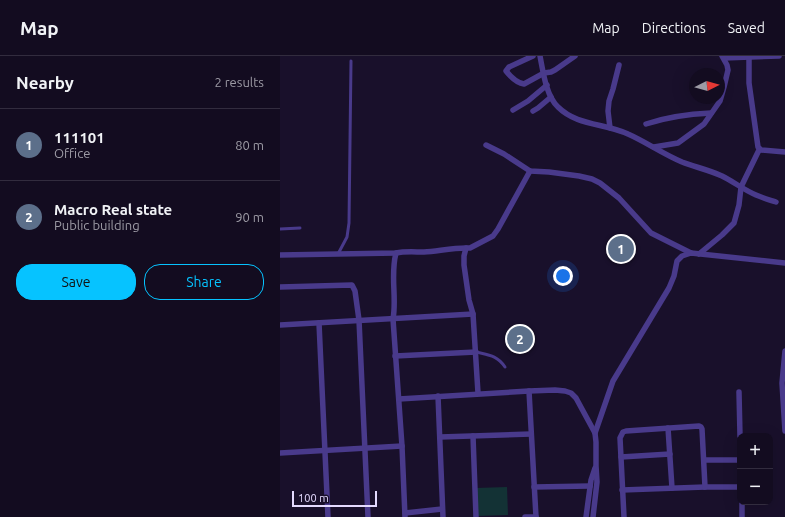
<!DOCTYPE html>
<html lang="en">
<head>
<meta charset="utf-8">
<style>
  :root { --surface:#130c20; --page:#1c1529; --text:#f1f3f6; --muted:#9d9ba5; --line:#322c3e; --accent:#06c3ff }
  body { margin:0; font-family:Ubuntu,sans-serif; background:var(--page); color:var(--text) }
  .controls { position:absolute; right:12px; bottom:12px; display:grid; overflow:hidden; border-radius:8px; box-shadow:0 4px 16px #0002 }
  .controls button { width:36px; height:36px; display:grid; place-items:center; padding:0; border:0; border-bottom:1px solid var(--line); background:var(--surface); color:var(--text); font:20px sans-serif }
  .compass { position:absolute; left:409px; top:12px; width:36px; height:36px; border-radius:50%; background:var(--surface); box-shadow:0 4px 16px #0002; rotate:84deg }
  .scale { position:absolute; left:12px; bottom:10px; width:85px; box-sizing:border-box; padding-left:4px; border:2px solid #e4daff; border-top:0; font-size:11px; line-height:14px; white-space:nowrap; color:#e4daff; -webkit-text-stroke:3px #19102b; paint-order:stroke }
  .you { position:absolute; left:283px; top:220px; width:14px; height:14px; margin:-10px; border:3px solid #fff; border-radius:50%; background:#1a73e8; box-shadow:0 0 0 6px #1a73e833 }
  .badge { display:grid; place-items:center; width:26px; height:26px; border-radius:50%; background:var(--accent); color:#fff; font-size:13px; font-weight:700 }
  .pin { position:absolute; translate:-50% -50%; border:2px solid #fff; box-shadow:0 1px 4px #0006 }
  .list { margin:0; padding:0; list-style:none }
  h2 { display:flex; justify-content:space-between; align-items:center; height:52px; margin:0; padding:0 16px; font-size:17px }
  h2 small { font-size:13px; font-weight:400; color:var(--muted) }
  .list li { display:grid; grid-template-columns:26px 1fr auto; gap:12px; align-items:center; box-sizing:border-box; height:72px; padding:0 16px; border-top:1px solid var(--line) }
  .list b { display:block; font-size:15px; white-space:nowrap }
  .list p { margin:0; font-size:13px; white-space:nowrap; color:var(--muted) }
  .list em { font-size:13px; font-style:normal; color:var(--muted) }
  .actions { display:flex; gap:8px; padding:12px 16px }
  .actions a { flex:1; padding:9px 0; border:1px solid var(--accent); border-radius:16px; text-align:center; font-size:14px; color:var(--accent) }
  .actions .main { background:var(--accent); color:#111 }
  .map { position:relative; flex:none; width:505px; height:461px; overflow:hidden }
  header { display:flex; align-items:center; gap:24px; box-sizing:border-box; height:56px; padding:0 20px; background:var(--surface); border-bottom:1px solid var(--line) }
  header strong { font-size:19px }
  nav { display:flex; gap:22px; margin-inline-start:auto; font-size:14px }
  main { display:flex }
  aside { flex:1; background:var(--surface) }
  .map>svg:first-child { display:block }
</style>
</head>
<body>
<header>
<strong>Map</strong>
<nav><a>Map</a><a>Directions</a><a>Saved</a></nav>
</header>
<main>
<aside>
<h2>Nearby<small>2 results</small></h2>
<ul class="list">
<li><span class="badge" style="background:#5c6f8a">1</span><div><b>111101</b><p>Office</p></div><em>80 m</em></li>
<li><span class="badge" style="background:#5c6f8a">2</span><div><b>Macro Real state</b><p>Public building</p></div><em>90 m</em></li>
</ul>
<div class="actions"><a class="main">Save</a><a>Share</a></div>
</aside>
<div class="map">
<svg width="505" height="461" viewBox="0 0 505 461">
  <rect width="100%" height="100%" fill="#19102b"/>
  <polygon fill="#133235" points="227,431 228,459 197,460 196,432"/>
  <g fill="none" stroke-linecap="round" stroke-linejoin="round">
    <g stroke="#493a8b" stroke-width="3">
      <polyline points="0,173 20,172"/>
      <polyline points="58,198 67,181 69,167 71,5"/>
      <path d="M196 296C208 299 217 299 225 311"/>
    </g>
    <g stroke="#493a8b" stroke-width="5.5">
      <path d="M253 0 229 11 226 15C230 20 237 27 244 28L264 17 271 16 275 14 295 0"/>
      <path d="M260 0C263 15 266 40 278 51 297 70 325 67 348 78 366 86 383 98 402 106 415 111 429 114 442 120 454 126 464 134 476 139 483 142 490 144 496 146"/>
      <polyline points="469,1 469,27 478,91 481,94 505,96"/>
      <polyline points="444,2 499,0"/>
      <polyline points="233,54 248,45 267,29"/>
      <polyline points="253,55 258,52 271,41"/>
      <path d="M366 68C387 61 409 58 431 57"/>
      <polyline points="330,72 328,55 329,45 333,33 339,9"/>
      <polyline points="206,89 224,98 250,115 269,116 299,120 312,123 320,127 339,142 371,177 411,197"/>
      <polyline points="374,91 398,87 424,68 440,45 444,31 448,14 447,9 442,0"/>
      <path d="M116 197C110 219 117 242 113 263L122 390 125 461"/>
      <polyline points="419,198 442,179 454,167 459,149 461,131 479,94"/>
      <path d="M0 199 116 197C125 195 135 196 144 196 158 195 172 192 186 192"/>
      <polyline points="0,231 72,229 75,235 79,264 88,461"/>
      <polyline points="39,267 48,461"/>
      <polyline points="0,269 193,258"/>
      <polyline points="505,295 502,327 505,375"/>
      <polyline points="115,300 196,296"/>
      <polyline points="249,335 256,461"/>
      <polyline points="459,336 460,380"/>
      <polyline points="198,337 193,258 189,244 184,209 184,200 186,192 190,192 213,180 218,173 250,115"/>
      <polyline points="158,340 163,461"/>
      <polyline points="119,343 249,335 275,334 285,335 291,337 296,342 315,377 316,386 316,410 317,426 313,461"/>
      <polyline points="388,372 392,432"/>
      <polyline points="315,377 333,325 389,232 394,220 397,205 402,200 411,197 505,207"/>
      <polyline points="193,380 196,461"/>
      <polyline points="160,381 251,378"/>
      <polyline points="0,397 122,390"/>
      <polyline points="341,401 390,398"/>
      <polyline points="424,404 460,404"/>
      <polyline points="254,431 310,430"/>
      <polyline points="342,434 425,431 460,431"/>
      <polyline points="462,446 462,461"/>
      <polyline points="125,457 162,453"/>
      <polyline points="245,461 256,461"/>
      <polyline points="306,461 311,424 315,412"/>
      <polyline points="344,461 340,382 343,376 346,375 419,370 421,371 422,373 425,431"/>
    </g>
  </g>
</svg>
<div class="controls">
<button>+</button>
<button>−</button>
</div>
<svg class="compass" viewBox="-18 -18 36 36"><path d="M0-13l5 13h-10z" fill="#e53935"/><path d="M0 13l5-13h-10z" fill="#9d9ba5"/></svg>
<div class="scale">100 m</div>
<div class="you"></div>
<div class="pin badge" style="left:341px;top:193px;background:#5c6f8a">1</div>
<div class="pin badge" style="left:240px;top:283px;background:#5c6f8a">2</div>
</div>
</main>
</body>
</html>
